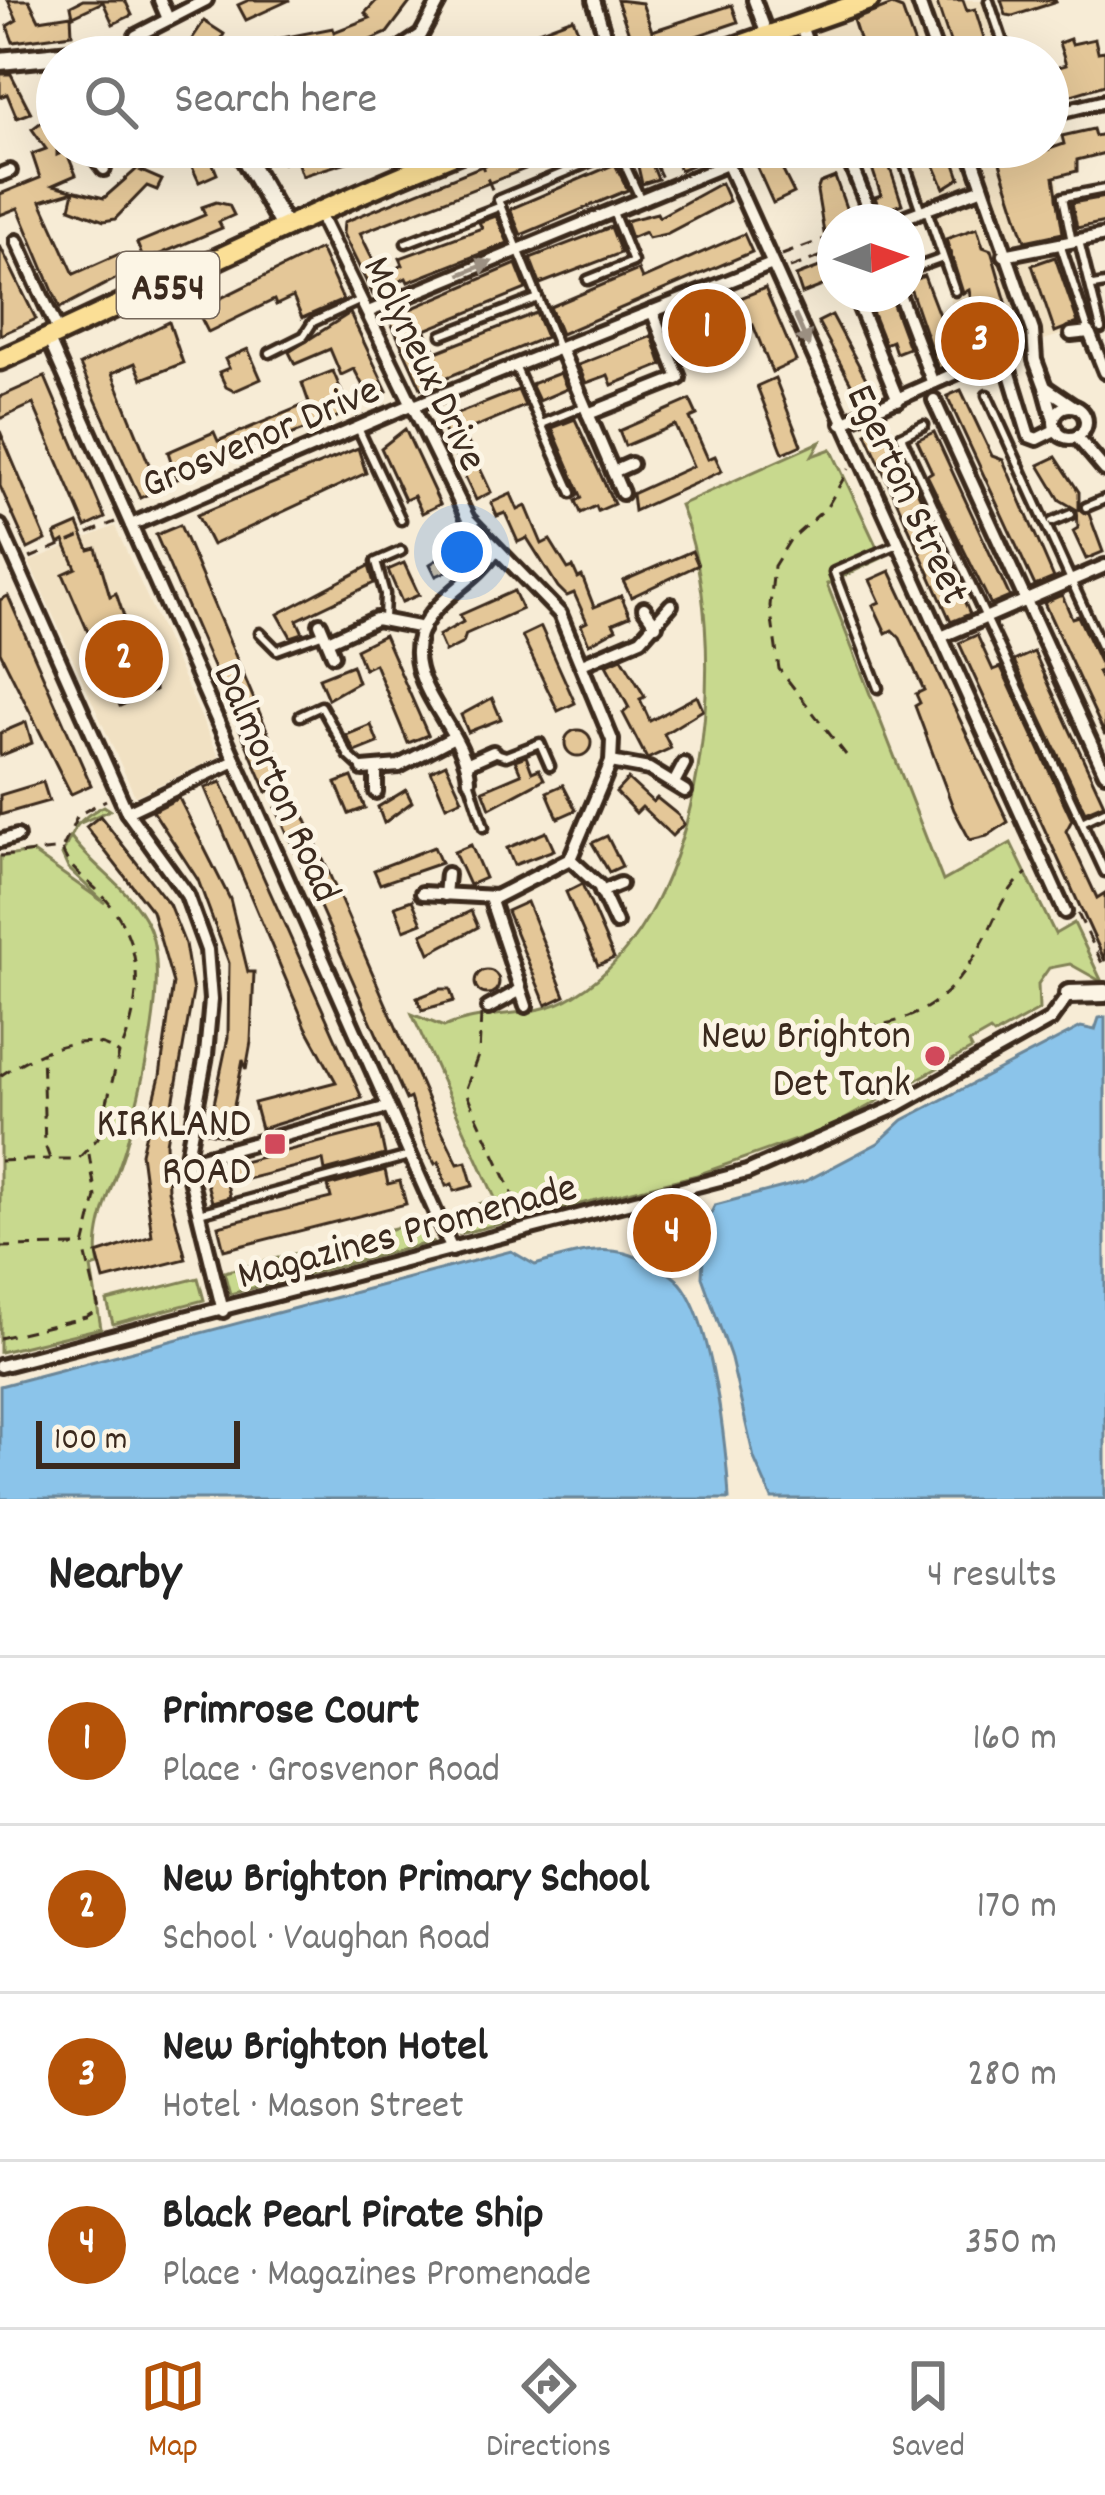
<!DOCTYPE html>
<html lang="en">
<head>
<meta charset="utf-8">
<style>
  :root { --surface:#fff; --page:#f6f6f6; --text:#222; --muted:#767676; --line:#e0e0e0; --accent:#b45309 }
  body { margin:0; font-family:Dekko,sans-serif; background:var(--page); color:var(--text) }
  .compass { position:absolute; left:817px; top:204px; width:108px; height:108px; border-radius:50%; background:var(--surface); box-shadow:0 12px 48px #0002; rotate:88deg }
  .scale { position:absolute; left:36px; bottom:30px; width:204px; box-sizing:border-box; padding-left:12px; border:6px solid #3b2a1e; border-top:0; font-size:33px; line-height:42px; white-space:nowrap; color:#3b2a1e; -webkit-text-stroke:9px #fcf5e5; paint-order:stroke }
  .you { position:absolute; left:462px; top:552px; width:42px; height:42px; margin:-30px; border:9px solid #fff; border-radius:50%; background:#1a73e8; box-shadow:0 0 0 18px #1a73e833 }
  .badge { display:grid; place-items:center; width:78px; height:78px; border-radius:50%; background:var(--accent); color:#fff; font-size:39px; font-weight:700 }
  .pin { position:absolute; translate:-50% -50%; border:6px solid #fff; box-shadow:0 3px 12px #0006 }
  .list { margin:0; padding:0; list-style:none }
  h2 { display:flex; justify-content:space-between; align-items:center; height:156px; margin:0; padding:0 48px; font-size:51px }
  h2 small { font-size:39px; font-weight:400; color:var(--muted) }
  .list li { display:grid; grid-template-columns:78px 1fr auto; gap:36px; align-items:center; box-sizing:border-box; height:168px; padding:0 48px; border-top:3px solid var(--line) }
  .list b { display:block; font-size:45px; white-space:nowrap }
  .list p { margin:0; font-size:39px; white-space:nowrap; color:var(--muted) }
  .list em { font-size:39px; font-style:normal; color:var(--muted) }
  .icon { flex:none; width:66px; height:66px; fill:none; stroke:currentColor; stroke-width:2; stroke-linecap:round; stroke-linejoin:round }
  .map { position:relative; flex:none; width:1105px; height:1499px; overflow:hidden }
  .search { position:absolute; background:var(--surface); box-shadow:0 12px 48px #0002; left:36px; right:36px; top:36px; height:132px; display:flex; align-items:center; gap:30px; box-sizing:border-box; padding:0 42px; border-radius:66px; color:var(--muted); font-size:45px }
  .sheet { height:828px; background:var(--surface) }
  nav { display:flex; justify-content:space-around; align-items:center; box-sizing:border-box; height:168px; border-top:3px solid var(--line); background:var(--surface); font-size:33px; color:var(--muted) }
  nav a { display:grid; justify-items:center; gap:6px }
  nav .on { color:var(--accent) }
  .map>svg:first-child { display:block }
</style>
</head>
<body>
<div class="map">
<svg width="1105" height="1499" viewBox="0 0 1105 1499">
  <rect width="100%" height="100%" fill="#f7ecd6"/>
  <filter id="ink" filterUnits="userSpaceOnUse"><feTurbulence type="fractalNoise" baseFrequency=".00833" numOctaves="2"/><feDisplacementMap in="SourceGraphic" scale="24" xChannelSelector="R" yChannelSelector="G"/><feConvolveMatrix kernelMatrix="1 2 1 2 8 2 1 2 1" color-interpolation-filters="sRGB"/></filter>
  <g filter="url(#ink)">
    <g fill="#f1e1c3">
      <polygon points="841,0 995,0 1014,57 852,53 820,57 812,33 848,18"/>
      <polygon points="1048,129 1069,238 1062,240 1092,325 935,374 922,341 960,329 899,147 1048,147"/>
      <polygon points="115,526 219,757 135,796 29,562"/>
    </g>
    <g fill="#c8d98e" stroke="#828256" stroke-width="3">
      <path d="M820 442 812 456 831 449 882 558 827 584 943 881 1011 843 1055 934 1074 923 1102 982 1070 964 1049 968 1038 984 1039 1010 994 1035 990 1031 969 1043 972 1049 829 1128 697 1175 459 1234 451 1215 495 1198 412 1014 444 1027C486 1008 534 1021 575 995 709 914 734 637 680 505Z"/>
      <path d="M104 806 110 810 76 825 71 837C94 869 130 887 148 925 171 974 141 1089 127 1142 117 1180 90 1227 99 1266L91 1268 101 1328 0 1352V857L32 852 105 903 68 868 62 855C73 829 78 818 104 806Z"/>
      <polygon points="422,1221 432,1242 230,1294 224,1272"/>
      <polygon points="198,1278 204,1300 113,1324 107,1301"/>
    </g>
    <g fill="#8bc4ea" stroke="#6b8698" stroke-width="3">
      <polygon points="1105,1017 1105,1499 772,1499 754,1458 730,1355 702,1277 705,1225 715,1205 806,1181 878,1143 903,1120 1081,1027 1095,1030 1099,1018"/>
      <path d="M511 1251 535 1265C563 1257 596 1245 625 1253 639 1257 664 1269 675 1278 712 1308 727 1452 729 1499H0V1386Z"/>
    </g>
    <g fill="#e4c798" stroke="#3b2a1e" stroke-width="3">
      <polygon points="8,0 29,0 39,20 71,15 72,34 13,42 7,26 17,20"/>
      <polygon points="83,0 125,0 132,15 113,24 103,2 73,16 71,6"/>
      <polygon points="249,0 290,0 246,20 238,5"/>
      <polygon points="377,0 412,0 387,33 338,54 221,57 220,50 333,28 334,32 370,18 365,13"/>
      <polygon points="617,0 642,3 652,31 732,5 738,22 637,56"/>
      <polygon points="936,0 963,0 967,11 975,9 990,57 955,57"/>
      <polygon points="1001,0 1055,0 1056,2 1013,16 1006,15"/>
      <polygon points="892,5 902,9 919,57 865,57 853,20"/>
      <polygon points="573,18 586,52 505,57 501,45"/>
      <polygon points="204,21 224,34 212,57 190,42"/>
      <polygon points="1070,39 1072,44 1095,39 1098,52 1105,51 1105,85 1048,102 1048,70 1066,65 1059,43"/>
      <polygon points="0,74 11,74 31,113 17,118 7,94 0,97"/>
      <polygon points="47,118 57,133 57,155 66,151 76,175 53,185 104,198 136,170 124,147 146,147 155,164 141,171 162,180 157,190 147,186 115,219 104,221 70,208 74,191 41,201 74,274 119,254 123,265 125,274 60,308 18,208 0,215 0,194 40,178 32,154 46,149 32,129"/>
      <polygon points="1093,129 1095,136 1105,134 1105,153 1077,160 1077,171 1054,177 1063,233 1025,241 996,150 1033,147 1035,154 1064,144 1062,136"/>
      <polygon points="183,147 206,147 217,174 199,182"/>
      <polygon points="277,147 323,147 307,159 329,147 392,148 302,176 296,158 283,163"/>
      <polygon points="529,147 579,148 360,233 381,276 403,265 400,258 482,228 479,222 496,216 508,243 408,282 406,278 373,295 343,234 344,222"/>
      <polygon points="696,147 702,161 680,170 671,150"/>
      <polygon points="748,147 813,147 813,148 778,161 794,193 773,203"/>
      <polygon points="865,147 883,147 902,204 880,212 875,197 881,195"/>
      <polygon points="645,148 658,179 642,184 635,153"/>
      <polygon points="953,158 960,178 944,188 933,162"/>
      <polygon points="615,164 628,190 521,235 510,209"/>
      <polygon points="835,177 851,222 835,222 835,229 824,233 817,191 820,183"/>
      <polygon points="721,183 729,201 666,234 648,238 645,232 631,238 625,221 657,213 659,217"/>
      <polygon points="1105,197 1105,222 1077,228 1072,203"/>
      <polygon points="216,202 229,205 234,215 219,222 222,228 144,261 137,243 205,215 202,207"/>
      <polygon points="611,227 621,253 540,284 530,258"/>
      <polygon points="977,228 983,247 991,250 1017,340 938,369 908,282 924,276 949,341 977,331 969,290 963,293 946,239"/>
      <polygon points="744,234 752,252 561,334 550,307 638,270 642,279"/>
      <polygon points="0,246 36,319 0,335"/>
      <polygon points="320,249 343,300 302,318 293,297 276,305 274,300 208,332 197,310"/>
      <polygon points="1055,257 1078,323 1055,332 1032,265"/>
      <polygon points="835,261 835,281 802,294 796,276"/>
      <polygon points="516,264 526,289 425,330 436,352 536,313 546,337 421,388 389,318"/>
      <polygon points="765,288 796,361 772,372 753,325 692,348 697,359 684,364 669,327"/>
      <polygon points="865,294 889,294 909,348 896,353 892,341 885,344"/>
      <polygon points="350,313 387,391 370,399 354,369 341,375 330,349 295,364 289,352"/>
      <polygon points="832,315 869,384 855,391 818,322"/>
      <polygon points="169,322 183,363 142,379 135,363 112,373 159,489 140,498 80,365"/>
      <polygon points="652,336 662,365 612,385 608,375 586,383 578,365"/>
      <polygon points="248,349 261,379 234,391 226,387 219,372 229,368 225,359"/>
      <polygon points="333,371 350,412 177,479 168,452 214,432 218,441 309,403 302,383"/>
      <polygon points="560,373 567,389 539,401 531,384"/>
      <polygon points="45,377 105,518 86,527 33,404 0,419 0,397"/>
      <polygon points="775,378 801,445 783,453 757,386"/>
      <polygon points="518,390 525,406 463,432 491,492 476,500 439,421"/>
      <polygon points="961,390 992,456 1003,460 1054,578 1035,586 947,396"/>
      <polygon points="690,400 697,415 690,418 708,459 715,456 722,471 634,511 632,494 693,466 675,425 625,446 619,431"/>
      <polygon points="575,419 614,504 598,511 596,506 581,513 576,501 582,498 552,428"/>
      <polygon points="885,424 967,594 962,596 970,614 951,622 866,433"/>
      <polygon points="405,429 440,504 422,513 414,496 405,500 381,448"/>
      <polygon points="0,431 46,540 28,549 0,486"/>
      <polygon points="934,432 1010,597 991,605 927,475 932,472 917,440"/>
      <polygon points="358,448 366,473 212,545 197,515"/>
      <polygon points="1056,457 1079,492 1079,509 1089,514 1103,552 1086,559 1073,531 1078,528 1077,510 1060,500 1039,465"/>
      <polygon points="511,494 518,510 526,506 542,544 550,540 568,569 573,567 578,578 582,576 594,607 621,596 630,616 613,623 616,629 589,644 581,625 587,622 574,593 567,596 558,587 527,538 518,542 505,513 497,516 491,503"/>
      <polygon points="78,524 89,550 96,548 110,596 116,593 136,652 141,650 155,682 155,690 120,706 63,574 76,568 64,541 59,544 55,534"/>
      <polygon points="180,525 289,782 267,792 156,535"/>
      <polygon points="456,548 463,564 436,576 430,564"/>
      <polygon points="692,551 698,565 631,597 623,581"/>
      <polygon points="404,563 419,595 402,602 388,570"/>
      <polygon points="369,566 374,583 297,620 303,633 291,637 278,614"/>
      <polygon points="890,571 1008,822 987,836 970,840 954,810 915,706 920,703 916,694 924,690 900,638 892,630 886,633 873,605 880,602 870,580"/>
      <polygon points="514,591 522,609 466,634 463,643 445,652 438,636 463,622 460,615"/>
      <polygon points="1062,595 1072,618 1078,616 1103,670 1098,672 1105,687 1105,735 1044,603"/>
      <polygon points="8,596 91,785 71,794 0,652 0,600"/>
      <polygon points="541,627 575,703 558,711 522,636"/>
      <polygon points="384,635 428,735 408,743 375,664 364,669 356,649"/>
      <polygon points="977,635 993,670 1001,667 1072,820 1066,831 1097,898 1105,893 1105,961 959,643"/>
      <polygon points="1034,652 1104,804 1085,812 1014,661"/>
      <polygon points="622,658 645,697 640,699 650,721 697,696 703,710 664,734 671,748 647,759 623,713 629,708 606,665"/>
      <polygon points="352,665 358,682 328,699 319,678"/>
      <polygon points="492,698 501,719 468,732 461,715"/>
      <polygon points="26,722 32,743 0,756 0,733"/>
      <polygon points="371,725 378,743 355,752 346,735"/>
      <circle cx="578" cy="743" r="13"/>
      <polygon points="526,756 532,772 539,769 544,779 490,808 483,790 521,774 515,760"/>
      <polygon points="446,764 462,799 446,806 431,771"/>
      <polygon points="352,777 365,808 349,814 336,783"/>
      <polygon points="628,779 653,802 657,798 678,815 684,824 672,836 642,807 636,813 616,792"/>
      <polygon points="43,782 49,801 0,815 0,795"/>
      <polygon points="221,782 362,1098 261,1129 254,1103 336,1082 306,1027 205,788"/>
      <polygon points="563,785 576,810 558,818 547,792"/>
      <polygon points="406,790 412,802 384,823 378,807"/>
      <polygon points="179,798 230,899 248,972 254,972 251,1042 246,1070 243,1060 228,1136 208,1132 228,1037 229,963 198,880 153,811"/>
      <polygon points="297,800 438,1123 458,1164 466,1162 473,1186 454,1191 452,1184 446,1186 439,1162 435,1164 426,1147 410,1098 406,1100 276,808"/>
      <polygon points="100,816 169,904 185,944 193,992 166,1143 168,1190 186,1259 104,1280 97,1254 152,1236 141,1153 160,1076 173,983 152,911 86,827"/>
      <polygon points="546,832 554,850 514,865 507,848"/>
      <polygon points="607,836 622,866 609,872 592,843"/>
      <polygon points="471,845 485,878 469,885 454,852"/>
      <polygon points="434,847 441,863 380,884 374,870"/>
      <polygon points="582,884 614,958 598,965 566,892"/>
      <polygon points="412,900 422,923 404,930 395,906"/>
      <polygon points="527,902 565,996 546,1005 507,911"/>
      <polygon points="471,911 478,927 430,953 422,934"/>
      <circle cx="487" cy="982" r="12"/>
      <polygon points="440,989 450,989 454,1001 422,1010 417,998"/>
      <polygon points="379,1127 385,1155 325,1171 323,1160 227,1184 230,1197 212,1202 204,1172"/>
      <polygon points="385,1170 388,1184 400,1181 406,1204 224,1250 218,1226 331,1198 328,1186"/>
    </g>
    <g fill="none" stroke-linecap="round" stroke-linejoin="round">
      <defs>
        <g id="lane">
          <polyline points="989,1 1008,57"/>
          <polyline points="899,147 921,211"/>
          <polyline points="927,210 955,291"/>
          <polyline points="1079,241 1101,329"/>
          <polyline points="1072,242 1063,197 1105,189"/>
          <polyline points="406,243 501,206"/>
          <polyline points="1060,244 1089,332"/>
          <polyline points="907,271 943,258"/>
          <polyline points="588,280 633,262 613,212"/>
          <polyline points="1093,286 1105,284"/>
          <polyline points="538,298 558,348"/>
          <polyline points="442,335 538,298 498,200 618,150 641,200"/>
          <polyline points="270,353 304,336 313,322 361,300"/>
          <polyline points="515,366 572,493"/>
          <polyline points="987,395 1105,655"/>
          <polyline points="542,424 583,407"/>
          <polyline points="924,425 901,436 1105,872"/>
          <polyline points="358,428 401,520"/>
          <polyline points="1086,507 1105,499"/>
          <polyline points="1052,522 1071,514"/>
          <polyline points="384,619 385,594 376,562 401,551"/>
          <polyline points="260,633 277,650 324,633"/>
          <polyline points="878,688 834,572 898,544"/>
          <polyline points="300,716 321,706 349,756 363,769"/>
          <polyline points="493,752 506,756 540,743 550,766"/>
          <polyline points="469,780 484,827"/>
          <polyline points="1082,822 1105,811"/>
          <polyline points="199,1213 409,1156"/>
        </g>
        <g id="street">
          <polyline points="160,0 168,19"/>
          <polyline points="594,0 611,57"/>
          <polyline points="754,0 767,35"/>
          <polyline points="918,0 938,57"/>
          <polyline points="800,23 812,57"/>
          <polyline points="131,48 136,36 206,0"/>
          <polyline points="388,57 421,35 440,0"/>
          <polyline points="1048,115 1105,101"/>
          <polyline points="87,147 104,169"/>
          <polyline points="720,147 1065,912"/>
          <polyline points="844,147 874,222"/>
          <polyline points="969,147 1033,331 1035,360 1045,387"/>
          <polyline points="0,175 10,171"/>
          <polyline points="318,212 468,519 560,614 612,740 611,762 570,859 496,897 422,893"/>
          <polyline points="892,222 983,188"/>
          <polyline points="17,241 59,333"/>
          <polyline points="1004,255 1105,235"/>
          <polyline points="899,294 932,381"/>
          <polyline points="860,308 898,400"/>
          <polyline points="368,312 727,164"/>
          <polyline points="1071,334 1089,332 1105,372"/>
          <polyline points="48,338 452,1250"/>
          <polyline points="560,348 622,493"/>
          <polyline points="934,400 1105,773"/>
          <polyline points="414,406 772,264"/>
          <circle cx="1070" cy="422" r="16"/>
          <polyline points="588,414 679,378 652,311"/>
          <polyline points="1054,420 1045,387 1073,406"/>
          <polyline points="842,423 990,358 1008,367 1029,436 1037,439 1057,429"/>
          <polyline points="1077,437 1105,470"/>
          <polyline points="613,472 631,464"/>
          <polyline points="131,525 413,404"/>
          <polyline points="0,526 127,812 187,895 207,950 211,1000 206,1055 186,1162 223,1311"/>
          <polyline points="644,608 656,625"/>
          <polyline points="320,624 333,655"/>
          <polyline points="941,637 1105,566"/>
          <polyline points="328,641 376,619 423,628"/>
          <polyline points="582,664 641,639 671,605"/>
          <polyline points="611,762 649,769 685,791"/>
          <polyline points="468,763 493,752"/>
          <polyline points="363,769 399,766 452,738"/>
          <path d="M469 780C467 726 387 675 429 617 447 592 477 578 495 551"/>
          <polyline points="675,781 684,764"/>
          <polyline points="376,792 376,770"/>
          <polyline points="127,812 235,761"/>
          <polyline points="0,841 17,836"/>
          <polyline points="570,859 599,886 616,923"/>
          <polyline points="601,892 620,884"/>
          <polyline points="445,895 447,874"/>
          <polyline points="490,898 526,1006"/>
          <polyline points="488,1008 519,991"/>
          <polyline points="186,1162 388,1107"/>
          <polyline points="0,1366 747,1172 893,1108 1050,1020 1069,994"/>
        </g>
        <g id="secondary">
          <polyline points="0,61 131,48 155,57"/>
          <polyline points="239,147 285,228"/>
          <polyline points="1069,994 1105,993"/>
        </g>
        <g id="primary">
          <polyline points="707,57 869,0"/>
          <path d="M0 360C158 289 312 210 472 147"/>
        </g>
      </defs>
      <use href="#lane" stroke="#3b2a1e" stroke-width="15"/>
      <use href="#street" stroke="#3b2a1e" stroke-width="20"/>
      <use href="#secondary" stroke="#3b2a1e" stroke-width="26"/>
      <use href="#primary" stroke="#3b2a1e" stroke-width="27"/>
      <g stroke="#3b2a1e" stroke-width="3" stroke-dasharray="12 9" stroke-linecap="butt">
        <polyline points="647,147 662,178"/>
        <polyline points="479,159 494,194"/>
        <polyline points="782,255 835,235"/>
        <polyline points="790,268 835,251"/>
        <polyline points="30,558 115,522"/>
        <polyline points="846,755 779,669 770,606 774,566 790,540 827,507 849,469"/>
        <polyline points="63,847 78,815 106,800"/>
        <path d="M0 856 62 849C67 867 85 878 99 892 144 937 145 996 120 1053"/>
        <polyline points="1078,914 1105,969"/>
        <polyline points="481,1015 479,1053 465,1091 511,1190 518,1218"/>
        <path d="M823 1026C905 1033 949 1009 987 934 999 910 1005 890 1027 873"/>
        <path d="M0 1076C31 1055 86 1026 119 1054L98 1138 78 1159H50L45 1145 42 1052"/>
        <polyline points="0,1161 50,1159"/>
        <polyline points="0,1247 82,1246"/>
        <polyline points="0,1338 86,1317 99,1309 84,1247 96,1197 89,1154"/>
      </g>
      <use href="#lane" stroke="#fcf5e5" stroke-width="6"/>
      <use href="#street" stroke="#fcf5e5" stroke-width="10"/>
      <use href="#secondary" stroke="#fcf5e5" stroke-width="16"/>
      <use href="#primary" stroke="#fbdf96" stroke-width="18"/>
    </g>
    <defs><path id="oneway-solid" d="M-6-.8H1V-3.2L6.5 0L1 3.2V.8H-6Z" transform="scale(3)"/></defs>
    <g fill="#9c9082">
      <use href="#oneway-solid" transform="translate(476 268) rotate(-22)"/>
      <use href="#oneway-solid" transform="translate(802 331) rotate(66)"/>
    </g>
  </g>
  <g fill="#d1495b" stroke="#fcf5e5" stroke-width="4.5">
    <circle cx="935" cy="1056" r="12"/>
    <rect x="263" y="1132" width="24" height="24" rx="6"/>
  </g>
  <g text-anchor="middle" stroke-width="10" stroke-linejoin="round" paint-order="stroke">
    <rect fill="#fcf5e5" stroke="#75675a" stroke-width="3" x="117" y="252" width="102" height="66" rx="9"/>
    <g font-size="39" font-weight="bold" fill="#3b2a1e">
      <text x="168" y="299">A554</text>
    </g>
    <g font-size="42" fill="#3b2a1e" stroke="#fcf5e5">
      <text transform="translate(428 362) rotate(64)" y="15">Molyneux Drive</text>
      <text transform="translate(259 434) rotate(-23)" y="15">Grosvenor Drive</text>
      <text transform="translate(911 493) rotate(65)" y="15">Egerton Street</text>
      <text transform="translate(280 781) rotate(66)" y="15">Dalmorton Road</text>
      <text transform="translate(406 1228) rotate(-15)" y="15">Magazines Promenade</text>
    </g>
    <g font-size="42" fill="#3b2a1e" stroke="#fcf5e5" text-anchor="end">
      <text x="911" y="1047">New Brighton<tspan x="911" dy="48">Det Tank</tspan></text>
      <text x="251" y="1135">KIRKLAND<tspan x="251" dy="48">ROAD</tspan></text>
    </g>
  </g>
</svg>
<svg class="compass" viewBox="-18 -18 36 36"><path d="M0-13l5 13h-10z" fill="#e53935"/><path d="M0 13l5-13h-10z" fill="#767676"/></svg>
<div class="scale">100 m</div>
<div class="you"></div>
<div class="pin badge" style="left:707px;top:328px">1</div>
<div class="pin badge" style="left:124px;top:659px">2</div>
<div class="pin badge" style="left:980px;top:341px">3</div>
<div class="pin badge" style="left:672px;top:1233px">4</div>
<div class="search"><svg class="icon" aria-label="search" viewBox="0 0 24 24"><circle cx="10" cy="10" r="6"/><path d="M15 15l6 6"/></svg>Search here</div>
</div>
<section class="sheet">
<h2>Nearby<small>4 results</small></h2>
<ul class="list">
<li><span class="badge">1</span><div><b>Primrose Court</b><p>Place · Grosvenor Road</p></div><em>160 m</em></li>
<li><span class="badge">2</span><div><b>New Brighton Primary School</b><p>School · Vaughan Road</p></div><em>170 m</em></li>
<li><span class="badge">3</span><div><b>New Brighton Hotel</b><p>Hotel · Mason Street</p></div><em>280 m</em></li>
<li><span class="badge">4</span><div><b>Black Pearl Pirate Ship</b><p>Place · Magazines Promenade</p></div><em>350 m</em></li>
</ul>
</section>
<nav>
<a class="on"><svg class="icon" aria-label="map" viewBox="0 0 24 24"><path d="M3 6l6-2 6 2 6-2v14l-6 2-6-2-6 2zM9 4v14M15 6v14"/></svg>Map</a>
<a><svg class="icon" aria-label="directions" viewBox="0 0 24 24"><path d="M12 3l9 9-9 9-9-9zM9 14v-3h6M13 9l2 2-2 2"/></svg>Directions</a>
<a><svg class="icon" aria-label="saved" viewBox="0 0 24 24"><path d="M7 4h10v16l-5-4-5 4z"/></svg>Saved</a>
</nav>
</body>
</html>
